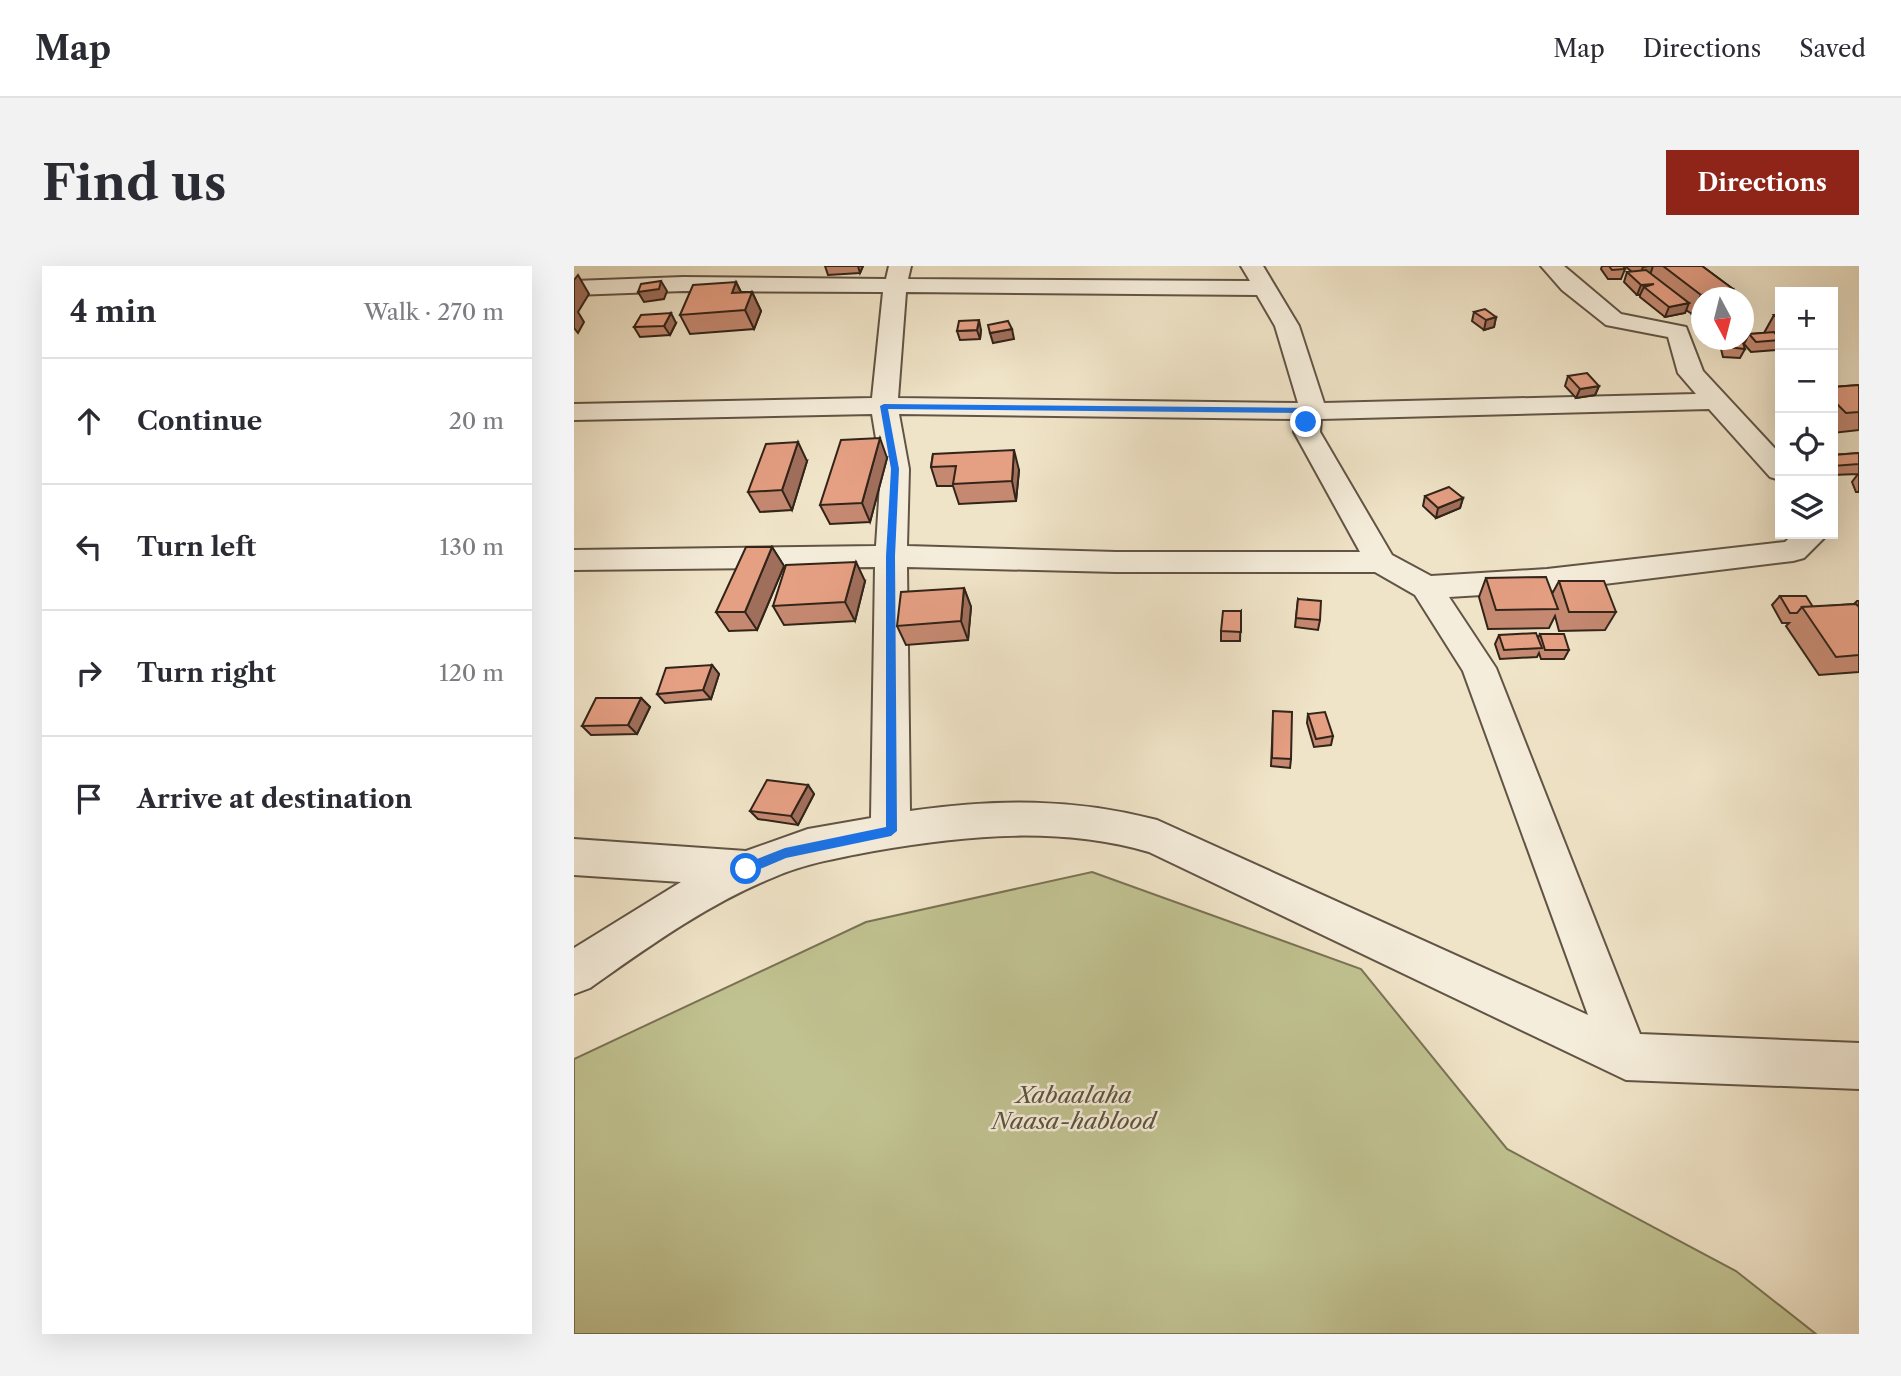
<!DOCTYPE html>
<html lang="en">
<head>
<meta charset="utf-8">
<style>
  :root { --surface:#fff; --page:#f2f2f3; --text:#2b2b33; --muted:#7c7c81; --line:#e1e1e2; --accent:#8f2418 }
  body { margin:0; font-family:"Libre Caslon Text",serif; background:var(--page); color:var(--text) }
  .controls { position:absolute; right:21px; top:21px; display:grid; overflow:hidden; border-radius:0px; box-shadow:0 7px 28px #0002 }
  .controls button { width:63px; height:63px; display:grid; place-items:center; padding:0; border:0; border-bottom:2px solid var(--line); background:var(--surface); color:var(--text); font:35px sans-serif }
  .compass { position:absolute; left:1117px; top:21px; width:63px; height:63px; border-radius:50%; background:var(--surface); box-shadow:0 7px 28px #0002; rotate:173deg }
  .stop { position:absolute; width:21px; height:21px; margin:-16px; border:5px solid #1a73e8; border-radius:50%; background:#fff }
  .stop.end { background:#1a73e8; border-color:#fff; box-shadow:0 2px 7px #0008 }
  .list { margin:0; padding:0; list-style:none }
  h2 { display:flex; justify-content:space-between; align-items:center; height:91px; margin:0; padding:0 28px; font-size:30px }
  h2 small { font-size:23px; font-weight:400; color:var(--muted) }
  .list li { display:grid; grid-template-columns:46px 1fr auto; gap:21px; align-items:center; box-sizing:border-box; height:126px; padding:0 28px; border-top:2px solid var(--line) }
  .list b { display:block; font-size:26px; white-space:nowrap }
  .list em { font-size:23px; font-style:normal; color:var(--muted) }
  .icon { flex:none; width:38px; height:38px; fill:none; stroke:currentColor; stroke-width:2; stroke-linecap:round; stroke-linejoin:round }
  .map { position:relative; flex:none; width:1285px; height:1068px; overflow:hidden; border-radius:0px }
  header { display:flex; align-items:center; gap:42px; box-sizing:border-box; height:98px; padding:0 35px; background:var(--surface); border-bottom:2px solid var(--line) }
  header strong { font-size:33px }
  nav { display:flex; gap:38px; margin-inline-start:auto; font-size:24px }
  .intro { display:flex; align-items:center; justify-content:space-between; box-sizing:border-box; height:168px; padding:0 42px }
  h1 { margin:0; font-size:49px }
  .button { padding:18px 32px; border-radius:0px; background:var(--accent); color:#fff; font-size:24px; font-weight:700 }
  main { display:flex; gap:42px; padding:0 42px }
  aside { flex:1; background:var(--surface); border-radius:0px; box-shadow:0 7px 28px #0002 }
  .map>svg:first-child { display:block }
</style>
</head>
<body>
<header>
<strong>Map</strong>
<nav><a>Map</a><a>Directions</a><a>Saved</a></nav>
</header>
<div class="intro"><h1>Find us</h1><a class="button">Directions</a></div>
<main>
<aside>
<h2>4 min<small>Walk · 270 m</small></h2>
<ul class="list">
<li><svg class="icon" aria-label="ahead" viewBox="0 0 24 24"><path d="M12 20V5M6 11l6-6 6 6"/></svg><div><b>Continue</b></div><em>20 m</em></li>
<li><svg class="icon" aria-label="left" viewBox="0 0 24 24"><path d="M17 20v-9H6M10 6l-5 5 5 5"/></svg><div><b>Turn left</b></div><em>130 m</em></li>
<li><svg class="icon" aria-label="right" viewBox="0 0 24 24"><path d="M7 20v-9h11M14 6l5 5-5 5"/></svg><div><b>Turn right</b></div><em>120 m</em></li>
<li><svg class="icon" aria-label="arrive" viewBox="0 0 24 24"><path d="M6 21V4h12l-3 4 3 4H6"/></svg><div><b>Arrive at destination</b></div></li>
</ul>
</aside>
<div class="map">
<svg width="1285" height="1068" viewBox="0 0 1285 1068">
  <rect width="100%" height="100%" fill="#f0e4c8"/>
  <filter id="stains"><feTurbulence type="fractalNoise" baseFrequency=".00286" numOctaves="4"/><feColorMatrix values="0 0 0 0 .2 0 0 0 0 .09 0 0 0 0 .02 0 0 0 .5 -.17"/></filter>
  <radialGradient id="worn" r=".72"><stop offset=".6" stop-color="#630" stop-opacity="0"/><stop offset="1" stop-color="#630" stop-opacity=".3"/></radialGradient>
  <polygon fill="#c1c291" stroke="#7a7355" stroke-width="2" points="518,606 787,703 933,883 1162,1005 1242,1068 0,1068 0,793 292,656"/>
  <g fill="none" stroke-linecap="round" stroke-linejoin="round">
    <defs>
      <path id="minor" d="M315 0H337L334 13 676 15 667 0H689L725 60 750 137 1122 128 1104 107 1094 71 1032 59 988 24 967 0H990L1047 48 1112 61 1129 105 1206 188V214L1196 211 1135 143 747 153 746 166 818 289 857 310 973 303 1211 276 1220 268H1254L1230 292 1219 295 973 325 875 331 922 402 1066 768 1285 777V823L1052 814 575 586C484 560 392 569 300 585 265 592 231 597 198 612 132 639 73 682 16 722L0 728V682L107 616 0 609V573L172 585 234 563 297 552 301 301 0 304V284L302 280 307 203 298 148 0 154V138L298 132 309 26 109 25 0 29V15L109 11 312 13ZM332 26 683 29 701 60 724 137 324 132ZM325 148 721 153 720 166 786 286H542L333 280 335 203ZM333 301 542 306H801L841 329 889 405 1014 749 583 554C498 532 423 533 336 545Z"/>
    </defs>
    <use href="#minor" stroke="#625445" stroke-width="4"/>
    <use href="#minor" fill="#f5eddb" fill-rule="evenodd"/>
  </g>
  <g fill="#c58971" stroke="#322419" stroke-width="2">
    <polygon points="251,0 289,0 286,7 254,9"/>
    <polygon points="1028,0 1049,0 1051,3 1047,13 1034,13 1027,3"/>
    <polygon points="1051,0 1128,0 1159,23 1155,32 1128,32 1128,46 1118,48 1112,44 1111,47 1091,51 1066,31 1066,29 1063,29 1050,16 1053,6 1058,6"/>
    <polygon points="162,16 167,26 178,26 187,45 180,63 116,68 106,49"/>
    <polygon points="900,46 922,51 920,61 910,64 898,55"/>
    <polygon points="1200,49 1206,49 1206,85 1203,82 1202,84 1177,86 1170,78 1175,68 1190,67"/>
    <polygon points="102,57 96,69 66,71 60,61"/>
    <polygon points="407,64 406,73 386,74 383,65"/>
    <polygon points="1149,74 1152,74 1171,83 1166,92 1149,91 1146,79"/>
    <polygon points="994,110 1025,120 1021,129 1002,132 991,120"/>
    <polygon points="1285,119 1285,164 1259,167 1259,121"/>
    <polygon points="1285,187 1285,226 1282,226 1278,216 1284,208 1259,209 1259,189"/>
    <polygon points="359,188 445,204 442,235 385,238 379,220 363,220 357,201"/>
    <polygon points="313,192 296,256 256,258 246,239"/>
    <polygon points="233,195 218,244 186,246 174,226"/>
    <polygon points="851,230 889,232 886,242 862,252 849,240"/>
    <polygon points="198,281 210,300 183,364 155,365 142,346"/>
    <polygon points="912,312 978,328 985,315 1042,346 1031,364 985,365 981,350 975,362 914,363 905,331"/>
    <polygon points="291,315 281,355 210,359 199,340"/>
    <polygon points="390,322 397,341 394,374 332,379 323,360"/>
    <polygon points="1206,330 1239,341 1280,338 1283,335 1285,335 1285,406 1245,409 1212,360 1215,357 1208,357 1198,339"/>
    <polygon points="724,333 746,354 744,364 721,361"/>
    <polygon points="667,345 666,375 647,375 647,365"/>
    <polygon points="966,368 995,384 990,393 967,393 965,387 963,391 926,393 921,378 925,369 964,372"/>
    <polygon points="138,399 145,408 137,433 91,437 83,428"/>
    <polygon points="67,432 76,441 63,468 17,469 8,460"/>
    <polygon points="734,448 759,470 757,479 740,481 733,457"/>
    <polygon points="699,454 717,493 716,502 697,500"/>
    <polygon points="234,519 240,528 224,559 184,553 176,545"/>
  </g>
  <g fill="#a06f5c" stroke="#322419" stroke-width="2">
    <polygon points="284,0 289,0 286,7"/>
    <polygon points="1074,0 1079,0 1076,9 1065,11 1069,1"/>
    <polygon points="4,9 15,28 4,46 10,56 4,67 0,62 0,14"/>
    <polygon points="87,15 93,25 90,33 70,36 64,26"/>
    <polygon points="162,16 171,35 158,27"/>
    <polygon points="1080,18 1070,21 1066,29 1063,29 1067,19"/>
    <polygon points="1159,23 1155,32 1128,32 1128,46 1118,48 1127,29"/>
    <polygon points="178,26 187,45 180,63 171,44"/>
    <polygon points="1115,37 1111,47 1091,51 1095,41"/>
    <polygon points="97,47 102,57 96,69 90,60"/>
    <polygon points="922,51 920,61 910,64 912,54"/>
    <polygon points="405,54 407,64 406,73 403,64"/>
    <polygon points="438,63 440,73 419,77 416,67"/>
    <polygon points="1025,120 1021,129 1002,132 1006,123"/>
    <polygon points="306,172 313,192 296,256 288,237"/>
    <polygon points="224,176 233,195 218,244 208,224"/>
    <polygon points="440,184 445,204 442,235 438,215"/>
    <polygon points="889,232 886,242 862,252 864,242"/>
    <polygon points="198,281 210,300 183,364 171,346"/>
    <polygon points="282,296 291,315 281,355 271,336"/>
    <polygon points="390,322 397,341 394,374 387,355"/>
    <polygon points="138,399 145,408 137,433 129,424"/>
    <polygon points="67,432 76,441 63,468 54,459"/>
    <polygon points="234,519 240,528 224,559 217,550"/>
  </g>
  <g fill="#e59f83" stroke="#322419" stroke-width="2">
    <polygon points="1035,0 1049,0 1051,3 1038,4"/>
    <polygon points="1089,0 1128,0 1159,23 1127,29"/>
    <polygon points="1072,4 1115,37 1095,41 1070,21 1080,18 1067,19 1053,6"/>
    <polygon points="87,15 85,23 64,26 67,18"/>
    <polygon points="162,16 158,27 178,26 171,44 106,49 119,19"/>
    <polygon points="911,43 922,51 912,54 900,46"/>
    <polygon points="97,47 90,60 60,61 67,49"/>
    <polygon points="1200,49 1206,49 1206,55"/>
    <polygon points="405,54 403,64 383,65 385,55"/>
    <polygon points="434,55 438,63 416,67 414,59"/>
    <polygon points="1200,66 1206,74 1182,76 1175,68"/>
    <polygon points="1152,74 1168,74 1171,83 1154,81"/>
    <polygon points="1013,107 1025,120 1006,123 994,110"/>
    <polygon points="1285,119 1285,146 1272,147 1259,134 1259,121"/>
    <polygon points="306,172 288,237 246,239 267,174"/>
    <polygon points="224,176 208,224 174,226 192,178"/>
    <polygon points="440,184 438,215 379,218 382,200 357,201 359,188"/>
    <polygon points="1285,187 1285,198 1259,200 1259,189"/>
    <polygon points="875,221 889,232 864,242 851,230"/>
    <polygon points="172,281 198,281 171,346 142,346"/>
    <polygon points="282,296 271,336 199,340 212,299"/>
    <polygon points="972,311 984,343 922,344 912,312"/>
    <polygon points="985,315 1030,315 1042,346 995,346"/>
    <polygon points="390,322 387,355 323,360 327,326"/>
    <polygon points="1206,330 1232,330 1239,341 1228,341 1223,347 1216,347"/>
    <polygon points="724,333 747,335 746,354 722,352"/>
    <polygon points="1282,338 1285,341 1285,389 1262,391 1228,341"/>
    <polygon points="649,345 667,345 667,366 647,365"/>
    <polygon points="962,367 968,382 930,384 925,369"/>
    <polygon points="966,368 990,368 995,384 971,384"/>
    <polygon points="138,399 129,424 83,428 92,402"/>
    <polygon points="22,432 67,432 54,459 8,460"/>
    <polygon points="699,445 718,446 717,493 698,492"/>
    <polygon points="751,446 759,470 742,473 734,448"/>
    <polygon points="193,514 234,519 217,550 176,545"/>
  </g>
  <polygon fill="#1a73e8" points="310,138 739,142 743,145 732,159 728,156 734,147 314,143 325,203 321,290 323,565 317,570 212,592 172,609 168,607 168,599 211,582 312,561 312,290 317,203 306,140"/>
  <g text-anchor="middle" stroke-width="5" stroke-linejoin="round" paint-order="stroke">
    <g font-size="23" font-style="italic" fill="#5d533d" stroke="#f5eddb">
      <text x="500" y="837">Xabaalaha<tspan x="500" dy="26">Naasa-hablood</tspan></text>
    </g>
  </g>
  <rect width="100%" height="100%" filter="url(#stains)"/>
  <rect width="100%" height="100%" fill="url(#worn)"/>
</svg>
<div class="controls">
<button>+</button>
<button>−</button>
<button><svg class="icon" aria-label="locate" viewBox="0 0 24 24"><circle cx="12" cy="12" r="6"/><path d="M12 2v4M12 18v4M2 12h4M18 12h4"/></svg></button>
<button><svg class="icon" aria-label="layers" viewBox="0 0 24 24"><path d="M12 4l9 5-9 5-9-5zM3 14l9 5 9-5"/></svg></button>
</div>
<svg class="compass" viewBox="-18 -18 36 36"><path d="M0-13l5 13h-10z" fill="#e53935"/><path d="M0 13l5-13h-10z" fill="#7c7c81"/></svg>
<div class="stop" style="left:172px;top:603px"></div>
<div class="stop end" style="left:732px;top:156px"></div>
</div>
</main>
</body>
</html>
